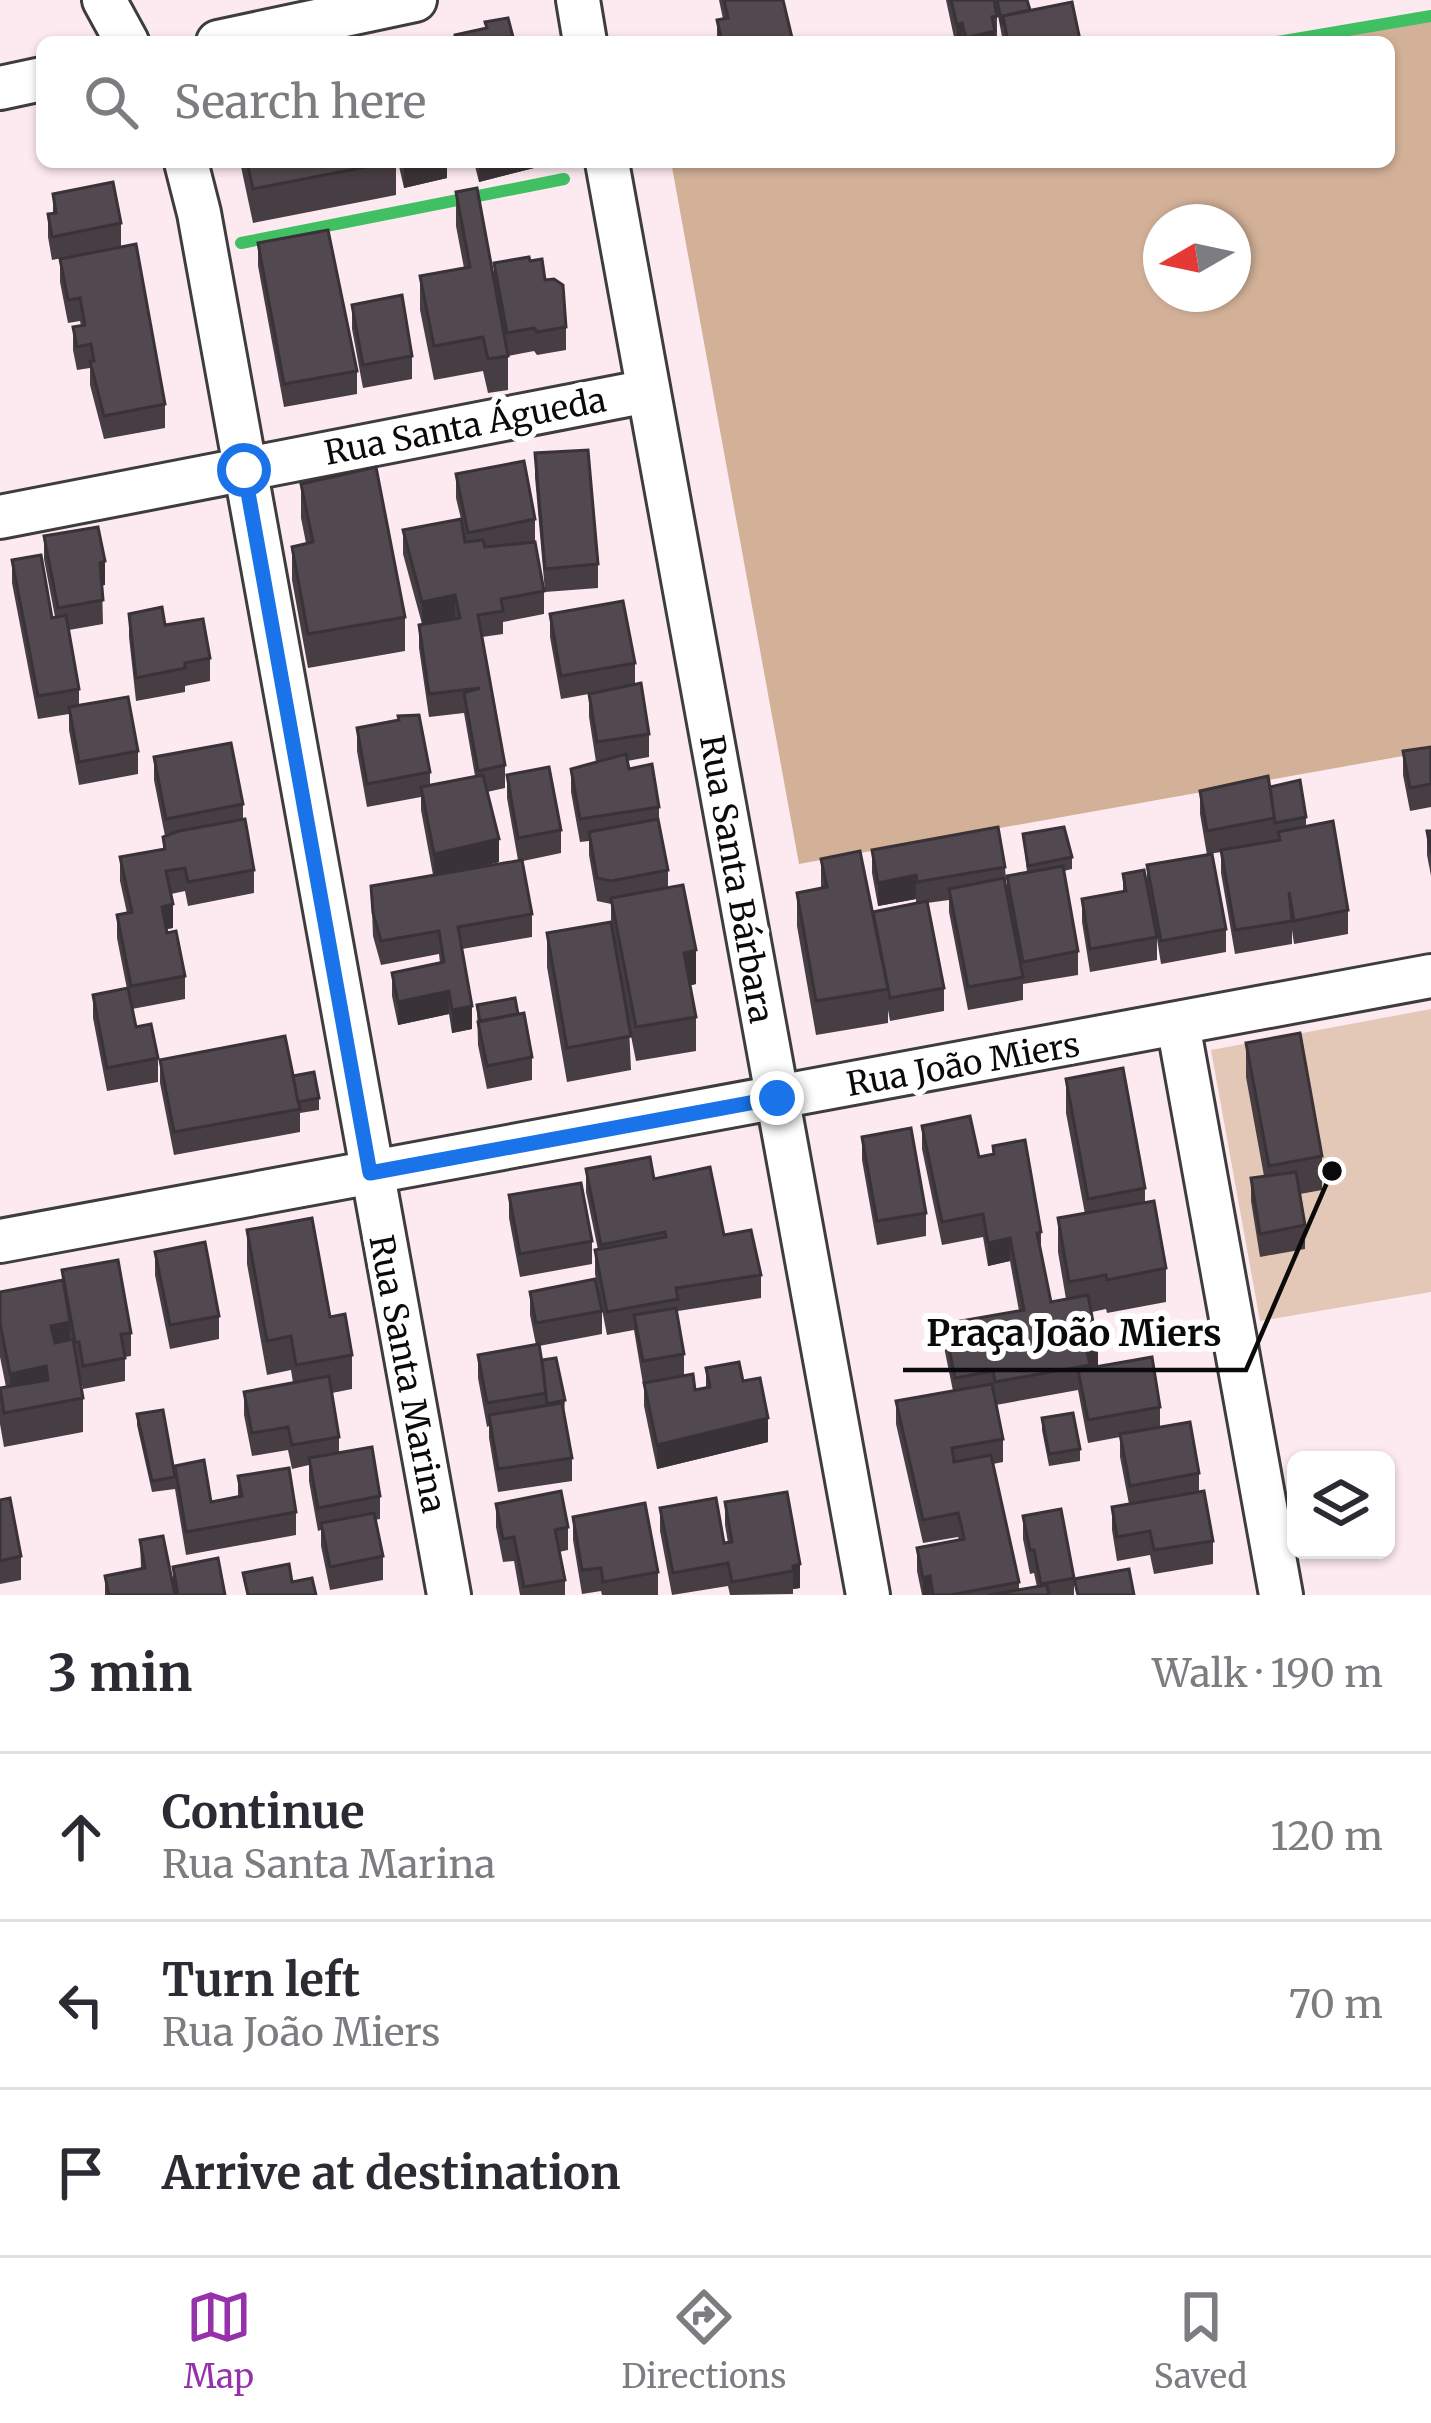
<!DOCTYPE html>
<html lang="en">
<head>
<meta charset="utf-8">
<style>
  :root { --surface:#fff; --page:#f2f2f3; --text:#2b2b33; --muted:#7c7c81; --line:#e1e1e2; --accent:#9631ac }
  body { margin:0; font-family:Merriweather,serif; background:var(--page); color:var(--text) }
  .controls { position:absolute; right:36px; bottom:36px; display:grid; overflow:hidden; border-radius:18px; box-shadow:0 3px 9px #0004 }
  .controls button { width:108px; height:108px; display:grid; place-items:center; padding:0; border:0; border-bottom:3px solid var(--line); background:var(--surface); color:var(--text); font:60px sans-serif }
  .compass { position:absolute; left:1143px; top:204px; width:108px; height:108px; border-radius:50%; background:var(--surface); box-shadow:0 3px 9px #0004; rotate:261deg }
  .stop { position:absolute; width:36px; height:36px; margin:-27px; border:9px solid #1a73e8; border-radius:50%; background:#fff }
  .stop.end { background:#1a73e8; border-color:#fff; box-shadow:0 3px 12px #0008 }
  .list { margin:0; padding:0; list-style:none }
  h2 { display:flex; justify-content:space-between; align-items:center; height:156px; margin:0; padding:0 48px; font-size:51px }
  h2 small { font-size:39px; font-weight:400; color:var(--muted) }
  .list li { display:grid; grid-template-columns:78px 1fr auto; gap:36px; align-items:center; box-sizing:border-box; height:168px; padding:0 48px; border-top:3px solid var(--line) }
  .list b { display:block; font-size:45px; white-space:nowrap }
  .list p { margin:0; font-size:39px; white-space:nowrap; color:var(--muted) }
  .list em { font-size:39px; font-style:normal; color:var(--muted) }
  .icon { flex:none; width:66px; height:66px; fill:none; stroke:currentColor; stroke-width:2; stroke-linecap:round; stroke-linejoin:round }
  .map { position:relative; flex:none; width:1431px; height:1595px; overflow:hidden }
  .search { position:absolute; background:var(--surface); box-shadow:0 3px 9px #0004; left:36px; right:36px; top:36px; height:132px; display:flex; align-items:center; gap:30px; box-sizing:border-box; padding:0 42px; border-radius:18px; color:var(--muted); font-size:45px }
  .sheet { height:660px; background:var(--surface) }
  nav { display:flex; justify-content:space-around; align-items:center; box-sizing:border-box; height:168px; border-top:3px solid var(--line); background:var(--surface); font-size:33px; color:var(--muted) }
  nav a { display:grid; justify-items:center; gap:6px }
  nav .on { color:var(--accent) }
  .map>svg:first-child { display:block }
</style>
</head>
<body>
<div class="map">
<svg width="1431" height="1595" viewBox="0 0 1431 1595">
  <rect width="100%" height="100%" fill="#fdeaf0"/>
  <polygon fill="#e3c7b7" points="1431,1009 1431,1292 1260,1321 1211,1050"/>
  <path fill="#d3b198" fill-rule="evenodd" d="M1431 20V751L799 864 672 167 700 162H1389V42H1317ZM1161 222H1233V294H1161Z"/>
  <g fill="none" stroke-linecap="round" stroke-linejoin="round">
    <g stroke="#41bf63" stroke-width="12">
      <polyline points="1278,42 1431,16"/>
      <polyline points="241,243 564,179"/>
    </g>
    <defs>
      <g id="minor">
        <polyline points="104,0 127,42"/>
        <polyline points="578,0 585,42"/>
        <polyline points="218,42 415,0"/>
        <polyline points="0,88 42,79"/>
        <polyline points="186,162 199,213 449,1595"/>
        <polyline points="607,162 868,1595"/>
        <polyline points="0,517 648,391"/>
        <polyline points="1178,1024 1281,1595"/>
        <polyline points="0,1241 1431,976"/>
      </g>
    </defs>
    <use href="#minor" stroke="#3d3d3d" stroke-width="48"/>
    <use href="#minor" stroke="#fff" stroke-width="42"/>
  </g>
  <g fill="#473e44">
    <polygon points="719,0 783,0 793,42 717,42 717,20 723,19"/>
    <polygon points="946,0 994,0 997,16 997,39 995,39 995,42 955,42"/>
    <polygon points="995,0 1027,0 1030,10 1080,42 1003,42"/>
    <polygon points="240,162 396,162 396,195 253,223"/>
    <polygon points="398,162 447,162 447,178 404,188"/>
    <polygon points="474,162 534,162 534,168 479,182"/>
    <polygon points="456,192 494,280 494,263 530,261 545,280 566,327 566,350 537,355 534,351 508,356 508,390 488,393 483,371 434,380 420,310 420,276 464,268 456,226"/>
    <polygon points="53,194 121,223 121,246 52,260 48,237 48,214 53,213"/>
    <polygon points="258,243 357,371 357,394 284,407 258,266"/>
    <polygon points="60,259 165,404 165,428 104,439 90,385 90,368 77,370 73,350 73,327 81,326 80,321 68,323 60,282"/>
    <polygon points="352,305 412,356 412,379 363,388 352,329"/>
    <polygon points="535,453 598,564 598,588 545,592 535,477"/>
    <polygon points="456,474 535,519 535,543 544,591 544,614 503,622 503,634 482,637 505,765 505,788 487,792 499,862 474,868 518,860 507,798 507,775 561,830 561,853 523,861 532,914 532,937 462,949 472,1029 452,1033 449,1014 398,1025 392,996 392,973 440,963 439,954 381,965 373,936 371,886 433,875 421,810 421,797 367,807 357,751 357,728 430,772 430,785 475,776 464,713 429,717 419,648 419,625 422,624 403,554 403,530 461,519 456,498"/>
    <polygon points="301,484 405,617 405,651 308,668 292,580 292,547 306,543 301,518"/>
    <polygon points="44,536 105,585 102,585 103,624 69,630 79,689 79,705 138,751 138,774 79,785 69,730 69,714 38,719 12,583 12,560 52,618 55,617 44,559"/>
    <polygon points="129,614 165,625 210,658 210,681 185,686 185,692 136,701 129,637"/>
    <polygon points="550,614 635,663 635,684 649,734 649,757 627,761 629,769 659,807 659,822 668,870 668,888 696,984 690,985 696,1017 696,1051 636,1061 629,1026 631,1070 567,1082 547,967 547,933 611,923 611,904 597,901 589,855 589,841 580,842 571,792 571,769 596,762 589,717 589,694 561,699 550,637"/>
    <polygon points="1431,747 1431,807 1410,811 1403,775 1403,751"/>
    <polygon points="154,757 243,804 243,819 254,870 254,893 188,906 185,891 171,894 173,928 166,929 185,976 185,999 132,1009 136,1027 158,1058 158,1082 107,1091 93,1018 93,995 127,989 117,938 117,915 127,913 120,881 120,857 163,849 163,837 165,836 154,780"/>
    <polygon points="1270,787 1306,817 1306,827 1348,910 1348,934 1294,944 1292,930 1292,944 1235,954 1221,873 1221,852 1209,854 1226,929 1226,952 1161,964 1157,939 1157,960 1090,972 1082,922 1082,899 1123,892 1123,874 1147,887 1147,865 1207,855 1200,814 1200,791"/>
    <polygon points="1427,831 1431,831 1431,876 1427,855"/>
    <polygon points="1023,834 1072,857 1072,869 1064,871 1078,951 1078,975 1023,984 1023,1000 968,1010 949,912 949,900 927,903 944,988 944,1011 890,1021 888,1010 888,1023 816,1035 797,926 797,893 821,888 821,859 873,912 916,903 916,899 878,906 872,873 872,850 1005,867 1007,893 1007,876 1027,872"/>
    <polygon points="477,1005 518,1014 532,1057 532,1080 487,1089 478,1045"/>
    <polygon points="1246,1043 1322,1156 1322,1190 1300,1194 1305,1225 1305,1249 1260,1257 1251,1201 1251,1178 1264,1176 1246,1077"/>
    <polygon points="160,1060 293,1076 319,1098 319,1110 300,1113 300,1132 174,1155 160,1083"/>
    <polygon points="1066,1079 1145,1188 1145,1203 1166,1268 1166,1302 1107,1313 1106,1309 1092,1312 1098,1366 1160,1407 1160,1427 1199,1473 1199,1492 1213,1541 1213,1564 1154,1574 1150,1555 1117,1561 1112,1530 1112,1507 1129,1504 1120,1457 1120,1437 1088,1443 1078,1390 996,1405 1003,1439 1003,1462 993,1464 1019,1582 1019,1590 1037,1587 1034,1573 1030,1574 1023,1539 1023,1516 1074,1578 1074,1595 922,1595 917,1571 917,1548 959,1540 958,1537 923,1543 896,1424 896,1401 953,1391 944,1347 944,1324 1019,1311 1010,1261 988,1266 983,1237 942,1245 922,1149 922,1126 979,1157 993,1154 993,1146 1041,1232 1041,1254 1051,1302 1066,1299 1058,1252 1058,1218 1085,1214 1066,1113"/>
    <polygon points="862,1137 926,1213 926,1236 877,1245 862,1160"/>
    <polygon points="586,1169 654,1179 724,1235 761,1275 761,1298 678,1311 678,1321 684,1354 684,1376 695,1390 706,1388 706,1368 743,1381 768,1442 657,1469 644,1406 644,1384 643,1384 634,1330 607,1335 595,1274 595,1250 598,1250 586,1192"/>
    <polygon points="509,1195 592,1241 592,1264 520,1277 509,1218"/>
    <polygon points="247,1230 330,1317 352,1355 352,1389 332,1393 339,1437 339,1453 380,1496 380,1519 375,1520 383,1556 383,1580 330,1590 321,1546 321,1530 318,1531 309,1481 309,1465 292,1469 288,1450 252,1456 244,1415 244,1392 293,1383 291,1370 267,1375 247,1264"/>
    <polygon points="155,1252 219,1316 219,1339 170,1349 155,1275"/>
    <polygon points="62,1270 131,1333 131,1356 125,1357 125,1381 83,1389 77,1365 83,1398 83,1432 4,1447 0,1424 0,1388 6,1387 0,1357 0,1292 62,1280"/>
    <polygon points="530,1292 602,1311 602,1334 539,1346 542,1360 565,1400 564,1412 572,1458 572,1481 498,1492 489,1438 489,1426 487,1427 478,1378 478,1355 536,1345 530,1315"/>
    <polygon points="137,1414 175,1477 175,1466 211,1502 238,1497 238,1476 296,1512 296,1535 186,1555 175,1489 152,1492 137,1425"/>
    <polygon points="1042,1418 1080,1449 1080,1461 1049,1466 1042,1430"/>
    <polygon points="787,1492 800,1588 793,1589 793,1594 730,1595 728,1586 672,1595 660,1531 660,1508 724,1543 728,1543 725,1525 725,1502"/>
    <polygon points="0,1500 21,1556 21,1580 0,1584"/>
    <polygon points="496,1504 568,1527 568,1550 559,1552 565,1580 565,1595 520,1595 514,1561 503,1562 496,1527"/>
    <polygon points="573,1517 658,1572 658,1595 602,1595 601,1591 582,1594 573,1540"/>
    <polygon points="140,1540 173,1585 173,1567 225,1595 105,1595 105,1576 141,1569"/>
  </g>
  <g fill="#393237">
    <polygon points="962,23 962,42 957,42 957,25"/>
    <polygon points="995,31 995,42 966,42 966,38"/>
    <polygon points="416,162 447,162 447,178 404,188 404,165"/>
    <polygon points="479,162 534,162 534,168 479,182"/>
    <polygon points="105,561 105,585 100,586 100,563"/>
    <polygon points="455,595 455,618 422,626 422,602"/>
    <polygon points="499,839 499,862 434,878 434,854"/>
    <polygon points="916,875 916,899 878,906 878,883"/>
    <polygon points="173,904 173,928 162,930 162,907"/>
    <polygon points="696,950 696,984 684,987 684,953"/>
    <polygon points="449,991 449,1014 398,1025 398,1002"/>
    <polygon points="472,1006 472,1029 452,1033 452,1010"/>
    <polygon points="1010,1238 1010,1261 988,1266 988,1243"/>
    <polygon points="70,1322 70,1356 51,1360 51,1326"/>
    <polygon points="1098,1349 1098,1373 1090,1374 1087,1352"/>
    <polygon points="46,1366 46,1400 10,1407 10,1374"/>
    <polygon points="768,1418 768,1442 657,1469 657,1445"/>
    <polygon points="800,1564 800,1588 793,1589 793,1566"/>
    <polygon points="930,1576 930,1595 923,1595 923,1578"/>
  </g>
  <g fill="#52484f" stroke="#393237" stroke-width="3">
    <polygon points="724,0 783,0 793,42 722,42 717,20 728,18"/>
    <polygon points="951,0 994,0 997,16 992,17 995,31 966,38 962,23 957,25"/>
    <polygon points="997,0 1027,0 1030,10 1003,16 1002,25"/>
    <polygon points="1072,2 1080,40 1069,42 1008,42 1003,16"/>
    <polygon points="508,18 513,37 507,37 508,42 455,42 455,35 487,28 485,22"/>
    <polygon points="247,162 391,162 253,189"/>
    <polygon points="113,182 121,223 52,237 48,214 56,213 53,194"/>
    <polygon points="477,188 508,356 488,359 483,337 434,346 420,276 470,267 456,192"/>
    <polygon points="328,230 357,371 284,384 258,243"/>
    <polygon points="136,244 165,404 104,416 90,361 94,361 91,344 77,347 73,327 85,325 80,298 68,300 60,259"/>
    <polygon points="529,257 530,261 542,259 545,280 554,279 563,285 566,327 537,332 534,328 507,333 494,263"/>
    <polygon points="402,295 412,356 363,365 352,305"/>
    <polygon points="588,450 598,564 545,569 535,453"/>
    <polygon points="524,461 535,519 468,533 456,474"/>
    <polygon points="376,467 405,617 308,634 292,547 313,542 301,484"/>
    <polygon points="461,519 465,542 483,540 485,547 535,542 544,591 501,599 503,611 478,615 505,765 478,771 464,693 480,688 429,694 419,625 460,618 455,595 422,602 403,530"/>
    <polygon points="98,527 105,561 100,563 103,600 58,608 44,536"/>
    <polygon points="41,555 52,618 66,615 79,689 38,696 12,560"/>
    <polygon points="623,601 635,663 561,676 550,614"/>
    <polygon points="162,607 165,625 203,619 210,658 185,663 185,668 136,678 129,614"/>
    <polygon points="641,683 649,734 597,742 589,694"/>
    <polygon points="128,697 138,751 79,762 69,707"/>
    <polygon points="419,715 430,772 367,784 357,728 399,720 398,716"/>
    <polygon points="231,743 243,804 166,819 154,757"/>
    <polygon points="1431,747 1431,784 1410,788 1403,751"/>
    <polygon points="626,754 629,769 652,764 659,807 580,819 571,769"/>
    <polygon points="549,767 561,830 518,838 507,775"/>
    <polygon points="483,775 499,839 434,854 421,787"/>
    <polygon points="1268,776 1275,818 1207,831 1200,791"/>
    <polygon points="1300,780 1306,817 1275,823 1270,787"/>
    <polygon points="245,819 254,870 188,882 185,868 166,871 173,904 162,907 167,933 176,931 185,976 131,986 117,915 132,912 120,857 165,849 163,837 179,831"/>
    <polygon points="658,819 668,870 611,881 597,878 589,832"/>
    <polygon points="1333,821 1348,910 1294,921 1289,892 1292,921 1235,930 1221,850 1280,840 1278,832"/>
    <polygon points="998,827 1005,867 917,882 916,875 878,883 872,850"/>
    <polygon points="1064,827 1072,857 1028,866 1023,834"/>
    <polygon points="1427,831 1431,831 1431,853"/>
    <polygon points="860,851 888,989 816,1001 797,893 827,887 821,859"/>
    <polygon points="1212,854 1226,929 1161,941 1147,865"/>
    <polygon points="522,860 532,914 458,927 472,1006 452,1010 449,991 398,1002 392,973 444,962 439,931 381,941 373,913 371,886"/>
    <polygon points="1063,866 1078,951 1023,962 1007,876"/>
    <polygon points="1144,870 1157,937 1090,949 1082,899 1126,891 1123,874"/>
    <polygon points="1004,878 1023,977 968,987 949,889"/>
    <polygon points="683,885 696,950 684,953 696,1017 636,1027 611,898"/>
    <polygon points="927,901 944,988 890,998 873,912"/>
    <polygon points="611,922 631,1036 567,1048 547,933"/>
    <polygon points="128,988 136,1027 151,1024 158,1058 107,1068 93,995"/>
    <polygon points="515,998 518,1014 480,1021 477,1005"/>
    <polygon points="524,1013 532,1057 487,1066 478,1022"/>
    <polygon points="1300,1033 1322,1156 1269,1166 1246,1043"/>
    <polygon points="285,1036 300,1109 174,1132 160,1060"/>
    <polygon points="1123,1068 1145,1188 1088,1199 1066,1079"/>
    <polygon points="314,1072 319,1098 298,1102 293,1076"/>
    <polygon points="970,1116 979,1157 994,1154 993,1146 1025,1140 1041,1232 1037,1233 1051,1302 1088,1295 1098,1349 1087,1352 1090,1365 995,1382 993,1371 955,1378 944,1324 1024,1310 1010,1238 988,1243 983,1214 942,1222 922,1126"/>
    <polygon points="911,1128 926,1213 877,1221 862,1137"/>
    <polygon points="650,1157 654,1179 710,1167 724,1235 751,1230 761,1275 676,1288 678,1299 607,1312 595,1250 666,1237 665,1232 601,1245 586,1169"/>
    <polygon points="1296,1172 1305,1225 1260,1234 1251,1178"/>
    <polygon points="581,1183 592,1241 520,1254 509,1195"/>
    <polygon points="1154,1201 1166,1268 1107,1280 1106,1275 1069,1282 1058,1218"/>
    <polygon points="312,1218 330,1317 345,1314 352,1355 296,1365 291,1336 267,1341 247,1230"/>
    <polygon points="205,1242 219,1316 170,1325 155,1252"/>
    <polygon points="118,1260 131,1333 121,1334 125,1358 83,1366 79,1342 75,1342 62,1270"/>
    <polygon points="595,1279 602,1311 536,1323 530,1292"/>
    <polygon points="63,1280 70,1322 51,1326 55,1343 73,1339 83,1398 4,1413 0,1388 48,1380 46,1366 10,1374 0,1323 0,1292"/>
    <polygon points="676,1308 684,1354 643,1361 634,1315"/>
    <polygon points="539,1344 547,1393 487,1403 478,1355"/>
    <polygon points="1152,1357 1160,1407 1088,1420 1078,1370"/>
    <polygon points="556,1358 565,1400 547,1404 542,1360"/>
    <polygon points="739,1362 743,1381 760,1378 768,1418 657,1445 644,1383 693,1374 695,1390 710,1387 706,1368"/>
    <polygon points="329,1376 339,1437 292,1445 288,1427 252,1433 244,1392"/>
    <polygon points="992,1384 1003,1439 952,1448 954,1462 991,1455 1019,1582 950,1595 933,1595 930,1576 923,1578 917,1548 964,1539 962,1528 958,1513 923,1520 896,1401"/>
    <polygon points="562,1403 572,1458 498,1469 489,1415"/>
    <polygon points="163,1410 175,1477 152,1481 137,1414"/>
    <polygon points="1073,1413 1080,1449 1049,1454 1042,1418"/>
    <polygon points="1190,1422 1199,1473 1130,1486 1120,1434"/>
    <polygon points="372,1447 380,1496 318,1508 309,1458"/>
    <polygon points="204,1460 211,1502 242,1496 238,1476 289,1468 296,1512 186,1532 175,1466"/>
    <polygon points="561,1491 568,1527 555,1530 565,1580 524,1587 514,1537 503,1539 496,1504"/>
    <polygon points="1204,1491 1213,1541 1154,1550 1150,1531 1117,1537 1112,1507"/>
    <polygon points="787,1492 800,1564 793,1566 793,1571 732,1582 728,1563 673,1573 660,1508 716,1498 724,1543 732,1542 725,1502"/>
    <polygon points="10,1498 21,1556 0,1561 0,1500"/>
    <polygon points="645,1503 658,1572 603,1582 601,1568 582,1570 573,1517"/>
    <polygon points="1061,1509 1074,1578 1041,1584 1034,1550 1030,1550 1023,1516"/>
    <polygon points="374,1513 383,1556 330,1567 321,1523"/>
    <polygon points="163,1536 175,1595 109,1595 105,1576 145,1568 140,1540"/>
    <polygon points="218,1558 225,1595 178,1595 173,1567"/>
    <polygon points="289,1564 292,1582 312,1578 316,1595 248,1595 243,1573"/>
    <polygon points="1129,1569 1134,1595 1078,1595 1074,1579"/>
    <polygon points="1047,1585 1049,1595 989,1595"/>
  </g>
  <g fill="none" stroke-linecap="round" stroke-linejoin="round">
    <polyline stroke="#1a73e8" stroke-width="15" points="244,470 370,1173 777,1098"/>
  </g>
  <g text-anchor="middle" stroke-width="12" stroke-linejoin="round" paint-order="stroke">
    <g font-size="33" fill="#0a0a0a" stroke="#fff">
      <text transform="translate(465 426) rotate(-11)" y="12">Rua Santa Águeda</text>
      <text transform="translate(737 879) rotate(80)" y="12">Rua Santa Bárbara</text>
      <text transform="translate(963 1064) rotate(-10)" y="12">Rua João Miers</text>
      <text transform="translate(408 1374) rotate(79)" y="12">Rua Santa Marina</text>
    </g>
  </g>
  <path fill="none" stroke="#0a0a0a" stroke-width="4.5" d="M1332 1171L1246 1370H903"/>
  <circle fill="#0a0a0a" stroke="#fff" stroke-width="4.5" cx="1332" cy="1171" r="12"/>
  <g font-size="36" text-anchor="middle" font-weight="bold" fill="#0a0a0a" stroke="#fff" stroke-width="12" stroke-linejoin="round" paint-order="stroke">
    <text x="1074" y="1346">Praça João Miers</text>
  </g>
</svg>
<div class="controls">
<button><svg class="icon" aria-label="layers" viewBox="0 0 24 24"><path d="M12 4l9 5-9 5-9-5zM3 14l9 5 9-5"/></svg></button>
</div>
<svg class="compass" viewBox="-18 -18 36 36"><path d="M0-13l5 13h-10z" fill="#e53935"/><path d="M0 13l5-13h-10z" fill="#7c7c81"/></svg>
<div class="stop" style="left:244px;top:470px"></div>
<div class="stop end" style="left:777px;top:1098px"></div>
<div class="search"><svg class="icon" aria-label="search" viewBox="0 0 24 24"><circle cx="10" cy="10" r="6"/><path d="M15 15l6 6"/></svg>Search here</div>
</div>
<section class="sheet">
<h2>3 min<small>Walk · 190 m</small></h2>
<ul class="list">
<li><svg class="icon" aria-label="ahead" viewBox="0 0 24 24"><path d="M12 20V5M6 11l6-6 6 6"/></svg><div><b>Continue</b><p>Rua Santa Marina</p></div><em>120 m</em></li>
<li><svg class="icon" aria-label="left" viewBox="0 0 24 24"><path d="M17 20v-9H6M10 6l-5 5 5 5"/></svg><div><b>Turn left</b><p>Rua João Miers</p></div><em>70 m</em></li>
<li><svg class="icon" aria-label="arrive" viewBox="0 0 24 24"><path d="M6 21V4h12l-3 4 3 4H6"/></svg><div><b>Arrive at destination</b></div></li>
</ul>
</section>
<nav>
<a class="on"><svg class="icon" aria-label="map" viewBox="0 0 24 24"><path d="M3 6l6-2 6 2 6-2v14l-6 2-6-2-6 2zM9 4v14M15 6v14"/></svg>Map</a>
<a><svg class="icon" aria-label="directions" viewBox="0 0 24 24"><path d="M12 3l9 9-9 9-9-9zM9 14v-3h6M13 9l2 2-2 2"/></svg>Directions</a>
<a><svg class="icon" aria-label="saved" viewBox="0 0 24 24"><path d="M7 4h10v16l-5-4-5 4z"/></svg>Saved</a>
</nav>
</body>
</html>
